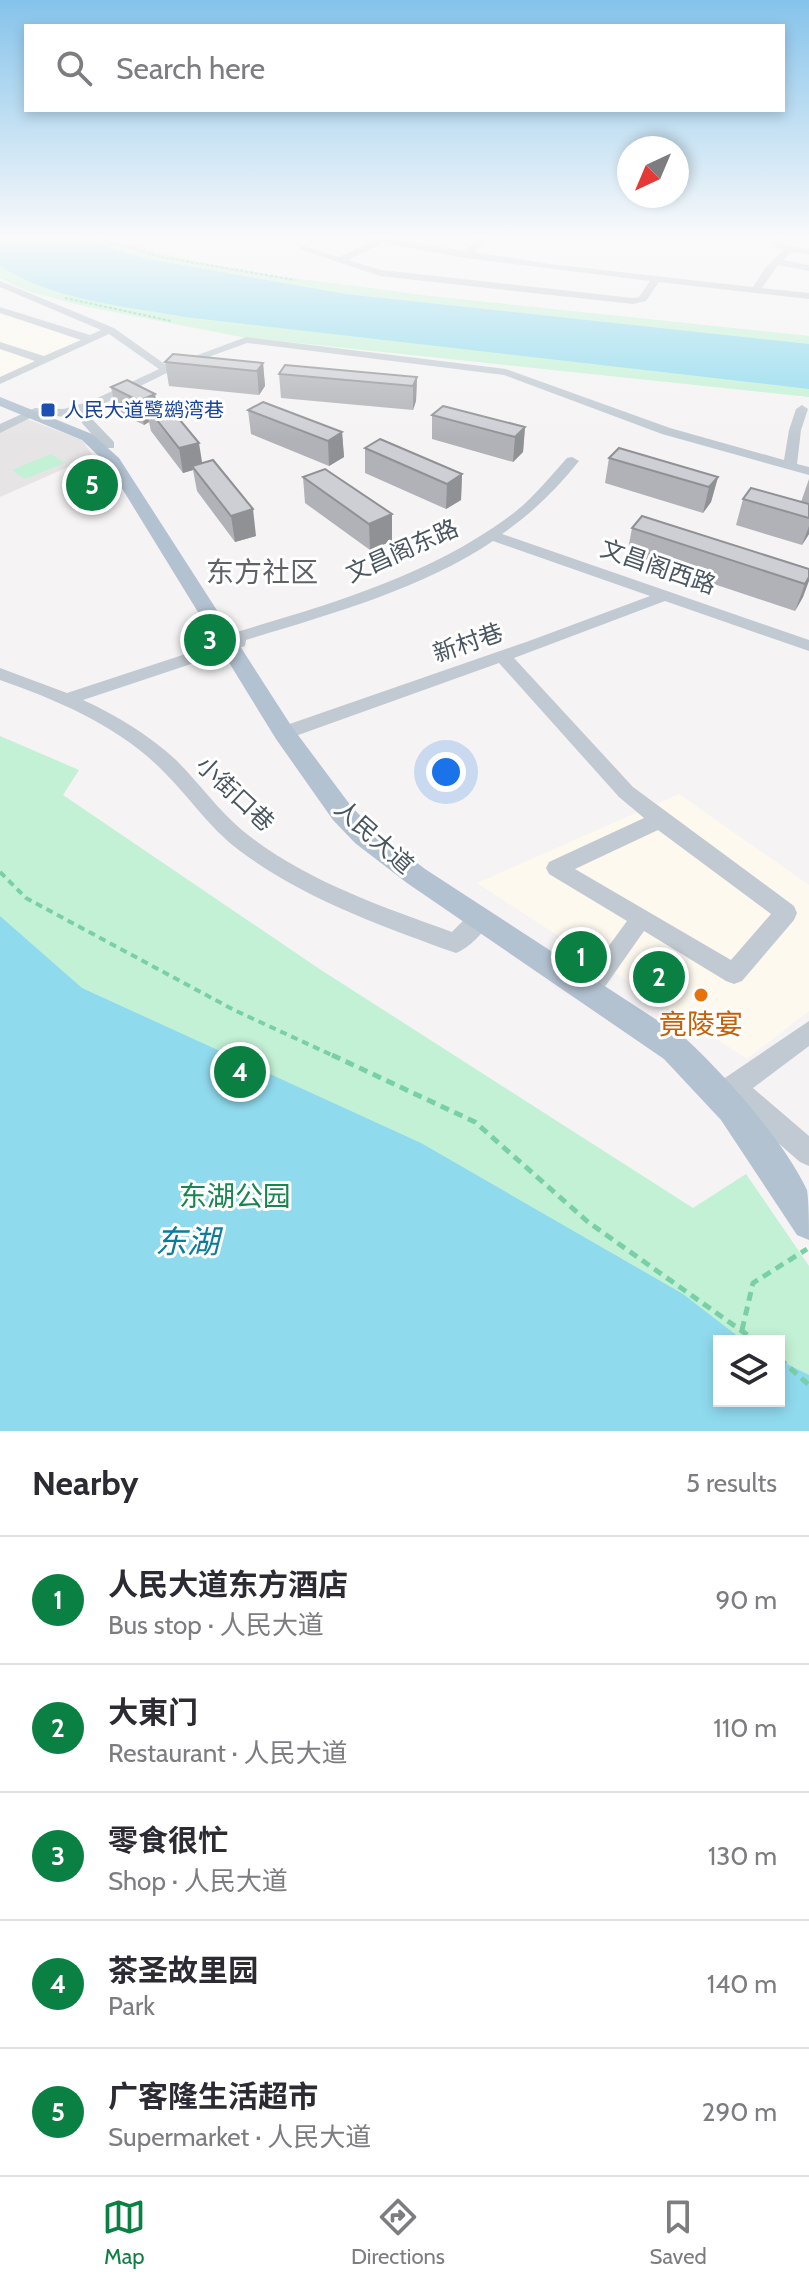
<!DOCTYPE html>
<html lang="en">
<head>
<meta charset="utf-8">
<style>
  :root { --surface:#fff; --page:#f7f7f7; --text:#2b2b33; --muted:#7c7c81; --line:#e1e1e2; --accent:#0b8043 }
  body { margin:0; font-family:Cabin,"Noto Sans SC",sans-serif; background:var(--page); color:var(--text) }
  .controls { position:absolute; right:24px; bottom:24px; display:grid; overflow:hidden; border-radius:0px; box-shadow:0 4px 12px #0003 }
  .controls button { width:72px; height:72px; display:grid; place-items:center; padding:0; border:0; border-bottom:2px solid var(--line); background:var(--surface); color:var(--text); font:40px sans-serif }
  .compass { position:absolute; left:617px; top:136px; width:72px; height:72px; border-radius:50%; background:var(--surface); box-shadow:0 4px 12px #0003; rotate:224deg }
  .you { position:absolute; left:446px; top:772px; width:28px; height:28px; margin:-20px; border:6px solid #fff; border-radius:50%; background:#1a73e8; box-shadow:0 0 0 12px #1a73e833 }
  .badge { display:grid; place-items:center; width:52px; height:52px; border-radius:50%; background:var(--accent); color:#fff; font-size:26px; font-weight:700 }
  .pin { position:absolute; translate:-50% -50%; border:4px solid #fff; box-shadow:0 2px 8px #0006 }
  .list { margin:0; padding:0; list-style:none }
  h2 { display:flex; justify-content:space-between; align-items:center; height:104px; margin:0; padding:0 32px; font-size:34px }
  h2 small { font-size:26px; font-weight:400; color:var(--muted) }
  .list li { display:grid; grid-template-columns:52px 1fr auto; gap:24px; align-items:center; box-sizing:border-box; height:128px; padding:0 32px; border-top:2px solid var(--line) }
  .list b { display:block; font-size:30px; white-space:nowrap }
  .list p { margin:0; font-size:26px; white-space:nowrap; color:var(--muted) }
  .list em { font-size:26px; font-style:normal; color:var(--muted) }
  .icon { flex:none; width:44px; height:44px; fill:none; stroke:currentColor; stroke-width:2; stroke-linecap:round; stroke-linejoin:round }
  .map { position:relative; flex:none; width:809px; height:1431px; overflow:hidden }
  .search { position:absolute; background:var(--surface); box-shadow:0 4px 12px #0003; left:24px; right:24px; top:24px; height:88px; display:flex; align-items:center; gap:20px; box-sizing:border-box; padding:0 28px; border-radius:0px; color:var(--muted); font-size:30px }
  .sheet { height:744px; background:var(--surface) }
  nav { display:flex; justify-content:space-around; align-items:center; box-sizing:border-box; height:112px; border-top:2px solid var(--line); background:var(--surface); font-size:22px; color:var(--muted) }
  nav a { display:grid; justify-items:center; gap:4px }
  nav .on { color:var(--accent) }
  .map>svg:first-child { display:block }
</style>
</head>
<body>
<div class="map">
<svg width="809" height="1431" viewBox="0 0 809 1431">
  <rect width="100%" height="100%" fill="#f5f3f3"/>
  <g fill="#fdf9ef">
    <polygon points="0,307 94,336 0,380"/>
    <polygon points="679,794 809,885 809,1011 747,1059 477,883"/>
  </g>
  <polygon fill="#e6e4e5" points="27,419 82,440 93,456 0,497 0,432"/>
  <g fill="#c3f1d5" fill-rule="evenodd">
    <polygon points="0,239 112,239 189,260 278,276 431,296 809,336 809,397 241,337 83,306 24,290 0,278"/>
    <polygon points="51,454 65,463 25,479 12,470"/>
    <path d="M0 736 79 770 63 795 321 970 693 1208 746 1174 809 1266V1431H0ZM719 1341H779V1401H719Z"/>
  </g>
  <g fill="#90daee">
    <path d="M0 239H83L143 258 345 294 809 344V389L185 317C125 306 52 300 0 266Z"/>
    <polygon points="0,916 82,988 421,1143 683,1294 744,1341 719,1341 719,1401 779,1401 779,1360 809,1375 809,1431 0,1431"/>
  </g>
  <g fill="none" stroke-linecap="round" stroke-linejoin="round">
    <g stroke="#7ad0a6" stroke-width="2" stroke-dasharray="3 2" stroke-linecap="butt">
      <polyline points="99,239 161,257 295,280"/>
      <polyline points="65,298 171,321"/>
    </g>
    <polyline stroke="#7ad0a6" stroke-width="4" stroke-dasharray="7 5" stroke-linecap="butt" points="0,872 26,898 234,1010 336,1057"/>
    <g stroke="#7ad0a6" stroke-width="5" stroke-dasharray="9 6" stroke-linecap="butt">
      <polyline points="332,1055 475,1122 588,1222 756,1341"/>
      <polyline points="742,1330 753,1283 807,1249"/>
      <polyline points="779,1358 809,1385"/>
    </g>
    <g fill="#c1cad2" fill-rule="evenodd">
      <path d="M372 239H392L465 251 478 239H487L474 252 550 264 753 287 765 268 783 250 774 247 777 239H785L783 245 809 249V255L791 252 783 260 809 265V271L778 265 762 288 809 293V299L659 282 646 301 633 304 380 276 299 249 303 246 339 257 373 241ZM383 243 465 258 650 281 639 297 633 298 381 270 348 260Z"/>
      <polygon points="0,281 114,328 173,370 91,410 92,419 114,442 114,448 104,448 82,423 79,412 65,417 38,414 0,433 0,424 35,408 64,409 91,401 159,369 109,334 0,384 0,377 35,361 0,349 0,342 44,356 81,340 0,313 0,307 90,335 101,330 0,287"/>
      <polygon points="246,337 506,369 670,428 784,460 789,430 796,409 802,405 808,409 801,430 797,464 809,467 809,475 662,434 504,375 247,343 181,367 171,365"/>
      <path d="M572 457 579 461C557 489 531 514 502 534L809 640V651L665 601 514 658 633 787 794 906 797 913 794 920 742 981 734 984 726 981 644 931 597 998 589 1002 581 998 577 991 581 984 627 921 549 874 546 868 549 862 644 818 619 797 499 663 290 738H278L275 733 278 728 529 641 650 596 493 541C420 590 330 614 246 640L245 646 83 700C116 715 149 735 176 760 199 783 218 810 243 831 303 880 380 906 452 932 463 922 472 907 488 912L491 919C485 932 469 948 456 953 381 926 305 899 240 851 209 828 188 795 160 768 116 725 57 700 0 680V668L67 693 219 643 220 637C319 607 422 580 507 518 530 502 548 479 567 458ZM658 830 771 914 731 960 575 869Z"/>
      <polygon points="809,1021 809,1046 753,1088 809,1136 809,1166 800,1162 732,1103 722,1107 713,1104 709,1095 713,1086"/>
    </g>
    <path fill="#b3c2d1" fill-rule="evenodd" d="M0 397 92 434 119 458 292 727 351 806 373 829 425 869 686 1039C726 1076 784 1141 807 1190 809 1203 809 1226 809 1240L797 1235 721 1120 664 1059 407 883 355 843 333 820 276 739 107 464 82 440 0 406Z"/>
  </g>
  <g fill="#b0b2b7">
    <polygon points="165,362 263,363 265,386 259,395 169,386"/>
    <polygon points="279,374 417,377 416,401 413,410 281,398"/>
    <polygon points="111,387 157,404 256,536 235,542 197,491 193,470 183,473 151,431 149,422 144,425 116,411"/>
    <polygon points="248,410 342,432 344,457 329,466 251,434"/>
    <polygon points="432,415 525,427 523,452 513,462 432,439"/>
    <polygon points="365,448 462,474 461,500 446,509 365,473"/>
    <polygon points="609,458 718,477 711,502 703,513 605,483"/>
    <polygon points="303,477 392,541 370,550 305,503"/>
    <polygon points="809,479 809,534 802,545 736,525 743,499 801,502"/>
    <polygon points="632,528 809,569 803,597 795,611 627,555"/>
  </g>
  <g fill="#909195">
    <polygon points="263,363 265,386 259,395 257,371"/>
    <polygon points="417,377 416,401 413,410 413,386"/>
    <polygon points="155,394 160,418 146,406 149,422 144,425 139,401"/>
    <polygon points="525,427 523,452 513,462 515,437"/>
    <polygon points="342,432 344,457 329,466 328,441"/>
    <polygon points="199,443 203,468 192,466 193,470 183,473 179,448"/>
    <polygon points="462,474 461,500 446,509 447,484"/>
    <polygon points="718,477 711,502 703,513 709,487"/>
    <polygon points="253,509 256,536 235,542 231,516"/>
    <polygon points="392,514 392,541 370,550 369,524"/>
    <polygon points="809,526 809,534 802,545"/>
    <polygon points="809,577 809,581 803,597 795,611 805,584"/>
  </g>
  <g fill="#cdcfd5" stroke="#909195" stroke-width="2">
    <polygon points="173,354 263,363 257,371 165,362"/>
    <polygon points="285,365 417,377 413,386 279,374"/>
    <polygon points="127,380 155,394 139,401 111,387"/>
    <polygon points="165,402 199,443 179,448 146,406"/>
    <polygon points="263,402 342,432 328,441 248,410"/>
    <polygon points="443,406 525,427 515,437 432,415"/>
    <polygon points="380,439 462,474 447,484 365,448"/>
    <polygon points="619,448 718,477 709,487 609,458"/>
    <polygon points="213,460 253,509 231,516 192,466"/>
    <polygon points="325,469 392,514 369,524 303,477"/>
    <polygon points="751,488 809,504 809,518 743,499"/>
    <polygon points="642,516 809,569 809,577 805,584 632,528"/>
  </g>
  <linearGradient id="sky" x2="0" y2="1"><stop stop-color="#85c3ea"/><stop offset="0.54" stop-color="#fafafa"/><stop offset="1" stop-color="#fafafa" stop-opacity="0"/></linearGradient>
  <rect width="809" height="439" fill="url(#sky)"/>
  <rect fill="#1a4fb4" stroke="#fff" stroke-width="3" x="40" y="402" width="16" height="16" rx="4"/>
  <circle fill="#e8710a" stroke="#fff" stroke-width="3" cx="701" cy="995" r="8"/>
  <g text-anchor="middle" stroke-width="6" stroke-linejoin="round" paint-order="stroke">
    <g font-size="20" fill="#164399" stroke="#fff" text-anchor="start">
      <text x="64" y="417">人民大道鹭鹚湾巷</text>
    </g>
    <g font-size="24" fill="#4a5661" stroke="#fff">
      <text transform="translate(402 551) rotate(-24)" y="8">文昌阁东路</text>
      <text transform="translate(658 567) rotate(19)" y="8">文昌阁西路</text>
      <text transform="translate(468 643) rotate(-19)" y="8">新村巷</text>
      <text transform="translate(235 794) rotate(43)" y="8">小街口巷</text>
      <text transform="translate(374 837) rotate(42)" y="8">人民大道</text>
    </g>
    <g font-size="28" fill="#5f6368" stroke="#fff">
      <text x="262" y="582">东方社区</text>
    </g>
    <g font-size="28" fill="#c56008" stroke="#fff">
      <text x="701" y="1034">竟陵宴</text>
    </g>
    <g font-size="28" fill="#17864f" stroke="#fff">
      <text x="235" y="1206">东湖公园</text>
    </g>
    <g font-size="32" font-style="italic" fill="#0c7c9b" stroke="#fff">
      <text x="187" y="1253">东湖</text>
    </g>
  </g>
</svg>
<div class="controls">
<button><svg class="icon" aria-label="layers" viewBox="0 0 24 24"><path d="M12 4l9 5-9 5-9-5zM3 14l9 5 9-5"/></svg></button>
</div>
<svg class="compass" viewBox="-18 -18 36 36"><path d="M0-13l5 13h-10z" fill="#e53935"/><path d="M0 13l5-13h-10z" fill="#7c7c81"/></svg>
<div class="you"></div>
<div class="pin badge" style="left:581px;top:957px">1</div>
<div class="pin badge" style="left:659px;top:977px">2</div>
<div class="pin badge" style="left:210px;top:640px">3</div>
<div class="pin badge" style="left:240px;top:1072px">4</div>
<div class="pin badge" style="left:92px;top:485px">5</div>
<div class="search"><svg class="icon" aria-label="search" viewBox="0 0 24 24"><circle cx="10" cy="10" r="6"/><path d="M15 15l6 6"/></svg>Search here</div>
</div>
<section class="sheet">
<h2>Nearby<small>5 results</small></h2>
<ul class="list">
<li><span class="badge">1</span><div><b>人民大道东方酒店</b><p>Bus stop · 人民大道</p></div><em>90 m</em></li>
<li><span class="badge">2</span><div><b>大東门</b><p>Restaurant · 人民大道</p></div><em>110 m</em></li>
<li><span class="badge">3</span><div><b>零食很忙</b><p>Shop · 人民大道</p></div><em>130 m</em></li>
<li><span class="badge">4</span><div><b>茶圣故里园</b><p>Park</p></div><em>140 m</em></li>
<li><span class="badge">5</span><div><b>广客隆生活超市</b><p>Supermarket · 人民大道</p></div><em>290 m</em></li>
</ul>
</section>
<nav>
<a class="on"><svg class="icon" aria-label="map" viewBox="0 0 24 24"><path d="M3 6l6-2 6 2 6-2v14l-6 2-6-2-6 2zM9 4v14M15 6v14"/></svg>Map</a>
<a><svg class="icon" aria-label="directions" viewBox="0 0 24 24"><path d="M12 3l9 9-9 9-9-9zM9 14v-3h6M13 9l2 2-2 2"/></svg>Directions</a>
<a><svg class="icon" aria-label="saved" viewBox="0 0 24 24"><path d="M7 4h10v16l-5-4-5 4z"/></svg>Saved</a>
</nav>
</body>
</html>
